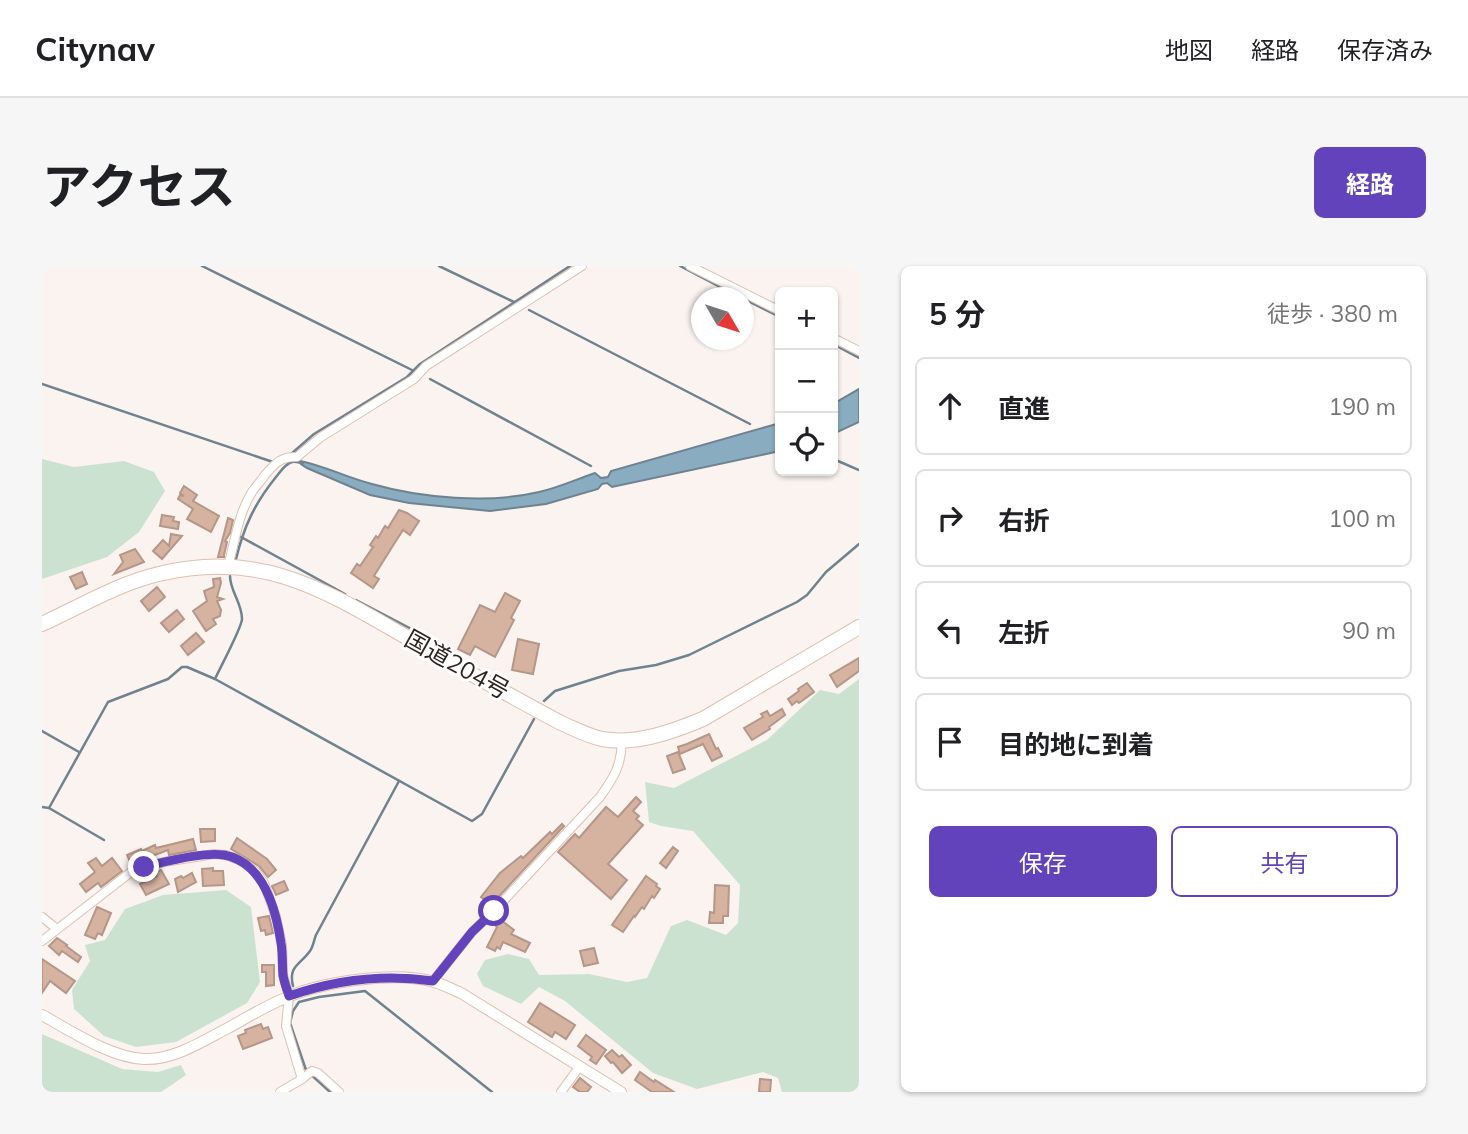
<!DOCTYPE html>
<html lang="ja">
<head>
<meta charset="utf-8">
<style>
  :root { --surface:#fff; --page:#f6f6f6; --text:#202124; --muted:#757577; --line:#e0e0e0; --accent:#6243bb }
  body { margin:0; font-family:Mulish,"Noto Sans JP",sans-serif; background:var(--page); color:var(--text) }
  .controls { position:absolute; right:21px; top:21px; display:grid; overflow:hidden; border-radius:10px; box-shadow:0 2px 5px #0004 }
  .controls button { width:63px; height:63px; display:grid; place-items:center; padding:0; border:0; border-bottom:2px solid var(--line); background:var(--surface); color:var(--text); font:35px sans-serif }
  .compass { position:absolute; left:649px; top:21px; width:63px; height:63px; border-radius:50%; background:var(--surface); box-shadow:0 2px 5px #0004; rotate:129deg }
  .stop { position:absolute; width:21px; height:21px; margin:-16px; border:5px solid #6243bb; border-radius:50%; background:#fff }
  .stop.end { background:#6243bb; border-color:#fff; box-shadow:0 2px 7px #0008 }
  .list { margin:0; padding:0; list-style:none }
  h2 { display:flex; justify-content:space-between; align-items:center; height:91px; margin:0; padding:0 28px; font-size:30px }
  h2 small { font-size:23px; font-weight:400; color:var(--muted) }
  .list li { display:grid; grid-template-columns:46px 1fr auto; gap:21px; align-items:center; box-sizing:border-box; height:98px; margin:0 14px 14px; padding:0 14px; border:2px solid var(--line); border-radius:10px }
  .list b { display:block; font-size:26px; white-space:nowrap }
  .list em { font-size:23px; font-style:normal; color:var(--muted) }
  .actions { display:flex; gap:14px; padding:21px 28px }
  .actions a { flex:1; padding:16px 0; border:2px solid var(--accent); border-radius:10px; text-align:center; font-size:24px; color:var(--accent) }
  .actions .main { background:var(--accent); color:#fff }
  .icon { flex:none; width:38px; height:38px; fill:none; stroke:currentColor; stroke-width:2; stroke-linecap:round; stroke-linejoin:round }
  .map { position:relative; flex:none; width:817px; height:826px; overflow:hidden; border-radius:10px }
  header { display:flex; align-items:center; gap:42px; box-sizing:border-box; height:98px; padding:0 35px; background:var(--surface); border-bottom:2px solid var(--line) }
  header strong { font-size:33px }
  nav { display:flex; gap:38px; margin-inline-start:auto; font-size:24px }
  .intro { display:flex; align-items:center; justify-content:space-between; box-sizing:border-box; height:168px; padding:0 42px }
  h1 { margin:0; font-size:49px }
  .button { padding:18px 32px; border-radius:10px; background:var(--accent); color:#fff; font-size:24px; font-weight:700 }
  main { display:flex; gap:42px; padding:0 42px }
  aside { flex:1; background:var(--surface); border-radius:10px; box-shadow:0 2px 5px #0004 }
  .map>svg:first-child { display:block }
</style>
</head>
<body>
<header>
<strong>Citynav</strong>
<nav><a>地図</a><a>経路</a><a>保存済み</a></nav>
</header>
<div class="intro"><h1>アクセス</h1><a class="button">経路</a></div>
<main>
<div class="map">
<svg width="817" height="826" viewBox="0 0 817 826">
  <rect width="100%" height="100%" fill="#faf3f0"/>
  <g fill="#cce2d0">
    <polygon points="0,193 32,201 82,195 112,206 123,225 97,266 65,291 0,313"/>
    <polygon points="817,413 817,826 740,826 736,812 721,806 655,823 611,807 523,735 497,721 479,738 441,720 435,708 443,694 466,688 487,693 497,709 547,708 585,716 605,712 629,660 645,654 684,669 696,657 698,619 651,565 619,560 607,556 603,516 632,522 725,474 778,424 797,428"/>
    <polygon points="184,624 209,641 218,716 205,737 134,776 94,781 62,770 32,743 30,724 48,695 43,679 63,674 83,643 121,629"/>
    <polygon points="0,768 80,803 116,806 139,799 144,809 119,826 0,826"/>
  </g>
  <g fill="#89acc0" stroke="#6e838f" stroke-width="2">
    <polygon points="817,123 817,156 795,166 791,169 791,138"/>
    <path d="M738 157V185L570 221 565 217 560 218 556 223 504 238 448 245 367 237 328 229 265 202 259 198 258 195C283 200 306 212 330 218 379 232 447 238 497 226 516 222 535 213 553 207L559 212 566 211 569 205Z"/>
  </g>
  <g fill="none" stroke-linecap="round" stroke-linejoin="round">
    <g stroke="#6e838f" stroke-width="2.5">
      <polyline points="160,0 370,104"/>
      <polyline points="397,0 472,36"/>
      <polyline points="638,0 699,32"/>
      <polyline points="702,33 738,51"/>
      <polyline points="487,44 708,158"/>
      <polyline points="791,78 817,92"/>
      <polyline points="388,113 549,200"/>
      <polyline points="0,118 231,196"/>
      <polyline points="249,188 272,168 365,111 378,98 528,0"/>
      <polyline points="791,189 796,195 817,204"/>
      <polyline points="199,271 303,328"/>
      <path d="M194 293C202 260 213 237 234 211 239 205 243 198 250 196 254 195 258 197 261 197"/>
      <polyline points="314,334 381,369"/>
      <polyline points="388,373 404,382"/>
      <path d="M173 413C178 402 200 361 200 353 200 337 188 325 188 310"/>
      <polyline points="502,435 513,425 577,405 614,399 647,389 755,336 765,329 784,306 817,278"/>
      <polyline points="0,465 37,486"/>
      <polyline points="0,541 7,542 62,574"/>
      <polyline points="7,542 66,436 126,413 140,401 145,401 173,413 430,555 440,548 492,453"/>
      <path d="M251 720C246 700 258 699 268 685 271 681 272 674 274 669L357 515"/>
      <polyline points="288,826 264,804 248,757 251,745 257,736 277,731 323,725 450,826"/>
    </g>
  </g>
  <g fill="#d6b3a1" stroke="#b59687" stroke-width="2">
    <polygon points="142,220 155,229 151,235 177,250 169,266 145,253 151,243 136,233 138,229 142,230 138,227"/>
    <polygon points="357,244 365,247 377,255 368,269 361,264 352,278 332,310 337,313 331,322 309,307 315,298 318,300 331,281 328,279 334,270 336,272 343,260 346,262"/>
    <polygon points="120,249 132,251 131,255 137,256 136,263 118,260"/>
    <polygon points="186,252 191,254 188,267 183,275 185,276 182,289 182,291 176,291"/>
    <polygon points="129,268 140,270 120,293 111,285 121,274 127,280"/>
    <polygon points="93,283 102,296 72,308 81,296 78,289"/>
    <polygon points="40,306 45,318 34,323 28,311"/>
    <polygon points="178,312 179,317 175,331 181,333 175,335 179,344 178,350 171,353 174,358 164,365 151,345 165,335 162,325 172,321 171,313"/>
    <polygon points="115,321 123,331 107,345 99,335"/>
    <polygon points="463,327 478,335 469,352 472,354 453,391 433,380 428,389 416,383 438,339 453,346"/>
    <polygon points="135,344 142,353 127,366 119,357"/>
    <polygon points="154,367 162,376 146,389 139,380"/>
    <polygon points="476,373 497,378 491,408 470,404"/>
    <polygon points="817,392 817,405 795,421 788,409"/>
    <polygon points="765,417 772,426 757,437 755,435 750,439 746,433 757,425 756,423"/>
    <polygon points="740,443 743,449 727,461 728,463 710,474 702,462 721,451 719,448 725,445 728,450"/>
    <polygon points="667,468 674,483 676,482 680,490 670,495 661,478 638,488 636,481 645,478"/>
    <polygon points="636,486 643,503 631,507 625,490"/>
    <polygon points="594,531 599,536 591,545 597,550 594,553 601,559 566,598 585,614 569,633 516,586 533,568 537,572 564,541 576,551"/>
    <polygon points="520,558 522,560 449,639 439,631 458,607 479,590 481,592 508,566 510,568"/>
    <polygon points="158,563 173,563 173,575 159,576"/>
    <polygon points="195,572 225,593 234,604 226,611 217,600 189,583"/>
    <polygon points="151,573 154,584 127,589 126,584 89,598 85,589 99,583 100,585 113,579 114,582"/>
    <polygon points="631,581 636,585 624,602 618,597"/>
    <polygon points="54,592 60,600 70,592 80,605 59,621 56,617 44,626 38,618 53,606 46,597"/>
    <polygon points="171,602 171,605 181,605 182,619 161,620 160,603"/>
    <polygon points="119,604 127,618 104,629 98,618 115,610 113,606"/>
    <polygon points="150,607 154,616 136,626 133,613 139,610 141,612"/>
    <polygon points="604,610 615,618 614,620 618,623 612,632 610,630 602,643 600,641 593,651 592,650 581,666 570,659"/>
    <polygon points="242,615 246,624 234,629 230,620"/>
    <polygon points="673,619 687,620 686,650 681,650 681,657 667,657 668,646 672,647"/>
    <polygon points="55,641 69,647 60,669 56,667 53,673 43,669"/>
    <polygon points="227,650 231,667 224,669 223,664 219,665 216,652"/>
    <polygon points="455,651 472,664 469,668 488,677 483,686 461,676 458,683 455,681 453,685 445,681 455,661 450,656"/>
    <polygon points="15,672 25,679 24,680 39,691 36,696 20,685 17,689 7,680"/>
    <polygon points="552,682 556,697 542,700 538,685"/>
    <polygon points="0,693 33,715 24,727 8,715 0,727"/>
    <polygon points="220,699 232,699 232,719 224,720 224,706 220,706"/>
    <polygon points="498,737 533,759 524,773 513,766 510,771 486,756"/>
    <polygon points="219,758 221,763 226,761 230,772 201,783 196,770 204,767 203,764"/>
    <polygon points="544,769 564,784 554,798 548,794 550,791 536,780"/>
    <polygon points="570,784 577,791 580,789 589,799 580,807 571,796 569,797 563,790"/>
    <polygon points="598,806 612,816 613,814 632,826 610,826 593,814"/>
    <polygon points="538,812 549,821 545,826 538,826 531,821"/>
    <polygon points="718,813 729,814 728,826 717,826"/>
  </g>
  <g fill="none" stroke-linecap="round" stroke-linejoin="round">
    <defs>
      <g id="street">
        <polyline points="648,0 738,45"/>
        <polyline points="791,72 817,85"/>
        <path d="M186 300C193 276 196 248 210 226 214 220 219 215 223 209 233 197 240 190 255 191L279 171 372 113 384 100 540 0"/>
        <polyline points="0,651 15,663"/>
        <polyline points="0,675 89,606 122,596 172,588 184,589 197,594 213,605 222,617 234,651 240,679 241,709 247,730 244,760 260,813"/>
        <path d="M391 715 430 666 452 645 558 531C573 510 579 500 580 474"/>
        <polyline points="238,826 260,813 270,805 276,807 297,826"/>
        <polyline points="519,826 538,800"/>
      </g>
      <path id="secondary" d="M0 749C29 765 69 792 102 793 132 794 161 775 186 762 206 751 227 738 248 730 284 715 352 706 389 715 399 717 409 723 419 727L579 826"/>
      <path id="highway" d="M0 358C37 341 77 317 117 308 219 283 282 324 366 372 417 401 468 430 519 457 533 463 546 470 560 473 594 479 630 466 661 453L817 361"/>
    </defs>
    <use href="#street" stroke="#dfbfaf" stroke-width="10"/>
    <use href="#secondary" stroke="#dfbfaf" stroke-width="12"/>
    <use href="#highway" stroke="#dfbfaf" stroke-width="16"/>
    <use href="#street" stroke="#fff" stroke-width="8"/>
    <use href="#secondary" stroke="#fff" stroke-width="10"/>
    <use href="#highway" stroke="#fff" stroke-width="14"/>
  </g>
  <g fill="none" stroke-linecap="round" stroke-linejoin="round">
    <path stroke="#6243bb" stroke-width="9" d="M102 601C121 596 163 586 182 589 222 596 234 643 239 677 241 688 240 699 241 709 242 716 245 723 247 730 293 714 343 708 391 715L430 666 452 645"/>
  </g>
  <g text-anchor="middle" stroke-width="6" stroke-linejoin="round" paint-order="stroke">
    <g font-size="24" fill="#30241e" stroke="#fff">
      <text transform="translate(415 399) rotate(29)" y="8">国道204号</text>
    </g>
  </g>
</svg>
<div class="controls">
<button>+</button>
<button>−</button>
<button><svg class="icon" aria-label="locate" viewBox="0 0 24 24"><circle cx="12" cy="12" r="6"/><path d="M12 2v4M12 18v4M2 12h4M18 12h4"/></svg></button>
</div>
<svg class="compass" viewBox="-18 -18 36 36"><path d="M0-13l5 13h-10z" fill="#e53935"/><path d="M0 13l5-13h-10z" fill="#757577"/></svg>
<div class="stop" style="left:452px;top:645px"></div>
<div class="stop end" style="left:102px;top:601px"></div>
</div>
<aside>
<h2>5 分<small>徒歩 · 380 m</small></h2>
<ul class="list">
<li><svg class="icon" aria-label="ahead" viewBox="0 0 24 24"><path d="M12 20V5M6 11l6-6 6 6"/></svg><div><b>直進</b></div><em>190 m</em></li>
<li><svg class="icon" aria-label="right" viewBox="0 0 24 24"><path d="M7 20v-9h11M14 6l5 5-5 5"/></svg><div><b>右折</b></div><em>100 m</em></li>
<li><svg class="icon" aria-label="left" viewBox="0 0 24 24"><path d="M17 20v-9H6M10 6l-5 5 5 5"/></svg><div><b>左折</b></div><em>90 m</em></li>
<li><svg class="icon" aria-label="arrive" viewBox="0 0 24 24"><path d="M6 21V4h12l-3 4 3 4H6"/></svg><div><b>目的地に到着</b></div></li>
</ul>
<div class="actions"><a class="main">保存</a><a>共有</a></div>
</aside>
</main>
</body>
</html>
